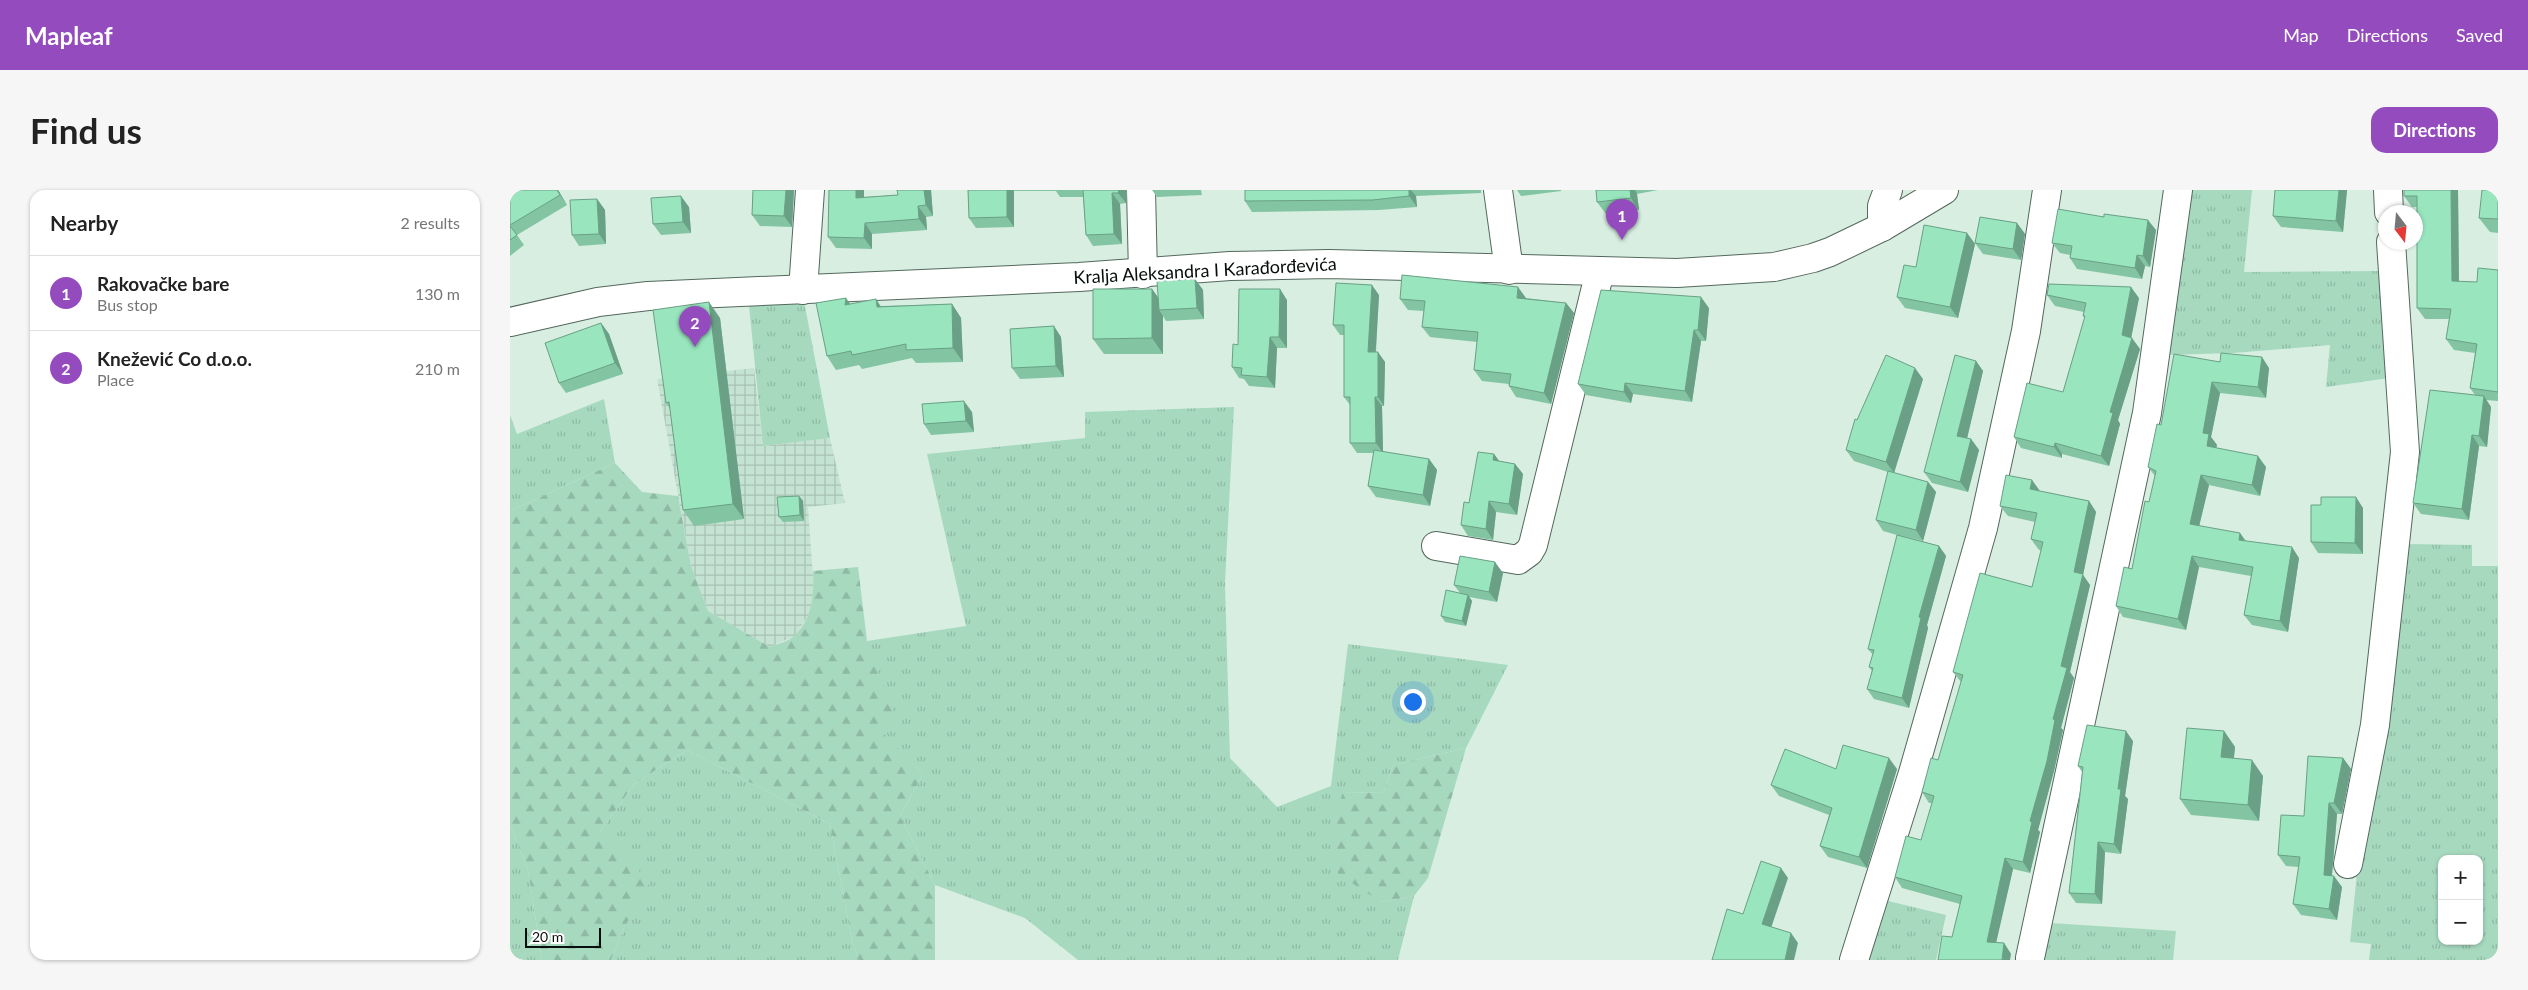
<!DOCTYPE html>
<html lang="en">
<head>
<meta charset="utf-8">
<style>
  :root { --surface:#fff; --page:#f6f6f6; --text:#222; --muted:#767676; --line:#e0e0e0; --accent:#944bbe }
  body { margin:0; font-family:Lato,sans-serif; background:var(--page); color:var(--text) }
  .controls { position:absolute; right:15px; bottom:15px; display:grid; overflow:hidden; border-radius:10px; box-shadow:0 1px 4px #0004 }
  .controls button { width:45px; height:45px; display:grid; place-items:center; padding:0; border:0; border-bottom:1px solid var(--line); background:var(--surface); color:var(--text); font:25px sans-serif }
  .compass { position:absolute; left:1868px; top:15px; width:45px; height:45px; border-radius:50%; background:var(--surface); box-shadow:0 1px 4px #0004; rotate:164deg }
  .scale { position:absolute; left:15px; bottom:12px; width:76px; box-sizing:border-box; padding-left:5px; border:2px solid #070e0b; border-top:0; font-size:14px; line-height:18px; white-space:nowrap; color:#070e0b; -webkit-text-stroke:4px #fff; paint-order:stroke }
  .you { position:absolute; left:902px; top:511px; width:18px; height:18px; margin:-12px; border:4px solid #fff; border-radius:50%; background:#1a73e8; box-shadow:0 0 0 8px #1a73e833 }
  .badge { display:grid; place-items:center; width:32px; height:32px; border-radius:50%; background:var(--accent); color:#fff; font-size:16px; font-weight:700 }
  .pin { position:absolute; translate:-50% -41px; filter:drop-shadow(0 1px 2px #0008) }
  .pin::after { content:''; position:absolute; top:26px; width:18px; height:15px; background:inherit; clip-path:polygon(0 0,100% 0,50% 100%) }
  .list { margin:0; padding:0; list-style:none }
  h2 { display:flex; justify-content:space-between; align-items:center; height:65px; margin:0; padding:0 20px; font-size:21px }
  h2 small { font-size:16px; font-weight:400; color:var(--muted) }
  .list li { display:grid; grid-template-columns:32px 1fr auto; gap:15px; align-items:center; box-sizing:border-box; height:75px; padding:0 20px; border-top:1px solid var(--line) }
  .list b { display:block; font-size:19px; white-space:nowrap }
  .list p { margin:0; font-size:16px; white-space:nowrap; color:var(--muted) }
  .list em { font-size:16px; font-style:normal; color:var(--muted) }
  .map { position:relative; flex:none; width:1988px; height:770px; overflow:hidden; border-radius:15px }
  header { display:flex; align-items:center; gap:30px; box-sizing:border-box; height:70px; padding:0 25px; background:var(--accent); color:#fff }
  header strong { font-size:24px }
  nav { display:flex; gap:28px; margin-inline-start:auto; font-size:18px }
  .intro { display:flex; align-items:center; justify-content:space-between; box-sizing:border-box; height:120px; padding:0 30px }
  h1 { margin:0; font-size:35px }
  .button { padding:12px 22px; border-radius:15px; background:var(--accent); color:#fff; font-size:18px; font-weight:700 }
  main { display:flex; gap:30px; padding:0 30px }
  aside { flex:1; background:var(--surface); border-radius:15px; box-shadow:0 1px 4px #0004 }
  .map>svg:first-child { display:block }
</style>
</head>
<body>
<header>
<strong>Mapleaf</strong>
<nav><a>Map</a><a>Directions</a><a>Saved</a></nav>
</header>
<div class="intro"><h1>Find us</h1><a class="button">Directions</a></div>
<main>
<aside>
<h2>Nearby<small>2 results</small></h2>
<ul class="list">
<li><span class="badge">1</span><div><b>Rakovačke bare</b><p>Bus stop</p></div><em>130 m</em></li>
<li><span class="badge">2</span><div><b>Knežević Co d.o.o.</b><p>Place</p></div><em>210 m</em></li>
</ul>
</aside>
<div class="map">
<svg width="1988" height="770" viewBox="0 0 1988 770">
  <defs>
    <pattern id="industrial-grid" width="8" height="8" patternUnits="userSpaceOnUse" patternTransform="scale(1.25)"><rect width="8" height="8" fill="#c5e3d3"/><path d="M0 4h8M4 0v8" fill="none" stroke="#a8c2b4"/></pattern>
    <pattern id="grass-tufts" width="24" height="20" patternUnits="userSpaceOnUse" patternTransform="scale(1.25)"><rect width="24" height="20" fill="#a7d9bf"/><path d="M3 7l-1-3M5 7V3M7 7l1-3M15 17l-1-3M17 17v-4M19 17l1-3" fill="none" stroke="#8eb9a3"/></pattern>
    <pattern id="forest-firs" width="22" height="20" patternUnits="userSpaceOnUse" patternTransform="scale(1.25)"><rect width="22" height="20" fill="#a7d9bf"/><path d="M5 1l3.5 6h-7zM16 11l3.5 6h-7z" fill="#8eb9a3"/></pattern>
  </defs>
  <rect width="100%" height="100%" fill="#d7eee1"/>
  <polygon fill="url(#industrial-grid)" points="244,178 253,256 320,248 335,313 298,317 304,401 301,421 285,446 260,457 198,421 181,376 147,189"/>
  <g fill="url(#grass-tufts)" fill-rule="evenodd">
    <polygon points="1677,0 1742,0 1734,82 1870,81 1879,188 1816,197 1820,155 1723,163 1656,165"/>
    <polygon points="294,111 320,248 253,256 239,115"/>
    <polygon points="94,209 105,273 0,321 0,225 7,244"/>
    <polygon points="724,217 715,393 720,568 767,617 821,596 838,454 998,475 956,558 883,575 873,603 833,602 871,712 904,706 888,770 568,770 515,728 425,695 390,626 413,584 370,541 357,451 456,436 417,264 575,248 575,222"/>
    <path d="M1896 354 1962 355V376H1988V770H1859L1861 754 1840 752 1847 683ZM1932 669H1969V751H1932Z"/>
    <polygon points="177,560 320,634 342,751 349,770 101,770 114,738 90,642 124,594"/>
    <polygon points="0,635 18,680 32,770 0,770"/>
    <polygon points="1374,710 1436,725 1426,770 1358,770"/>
    <polygon points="1540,733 1666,741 1663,770 1527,770"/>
  </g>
  <g fill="url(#forest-firs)">
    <path d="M105 273 132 302 168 306 181 376 198 421 260 457C267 454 280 451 285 445 303 427 304 405 303 381L348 377 357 451 385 525 371 541 413 584 390 626 425 695V770H349L342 751 320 634 177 560 124 594 90 642 140 692 114 738 101 770H32L18 680 0 635V321Z"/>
    <polygon points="956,558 918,688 904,706 871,712 828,684 822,634 833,602 873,603 883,575"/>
  </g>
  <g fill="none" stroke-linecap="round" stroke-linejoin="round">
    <defs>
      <g id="minor">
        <polyline points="631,0 633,84"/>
        <polyline points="988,0 999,80"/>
        <polyline points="1878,0 1879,22"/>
        <polyline points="1372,37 1372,16 1378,0"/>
        <polyline points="293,100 300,0"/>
        <polyline points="0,132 88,112 138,106 569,87 720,76 819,74 1167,83 1264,77 1303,68 1320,62 1372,37 1434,0"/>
        <polyline points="926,356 1008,370 1019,362 1023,355 1090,81"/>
        <polyline points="1838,674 1865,535 1895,262 1881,52"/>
        <polyline points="1520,768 1637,223 1668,0"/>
        <polyline points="1344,770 1403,583 1473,338 1516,141 1537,0"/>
      </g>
    </defs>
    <use href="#minor" stroke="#54685d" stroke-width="30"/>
    <use href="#minor" stroke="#fff" stroke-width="28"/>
  </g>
  <g fill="#83c5a3">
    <polygon points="0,0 48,0 57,15 7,45 14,55 0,66"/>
    <polygon points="243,0 284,0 282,37 250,36 242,25"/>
    <polygon points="319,0 354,0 354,7 388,5 421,0 423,26 416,27 417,40 362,44 362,59 326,58 318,47"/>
    <polygon points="458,0 617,0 616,13 610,14 612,54 583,56 576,45 573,7 550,7 546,1 504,1 504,37 466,38 459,28"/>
    <polygon points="642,0 691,0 692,5 647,7"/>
    <polygon points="735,0 971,0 971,3 906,6 907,17 869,20 742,22 735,11"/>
    <polygon points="1007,0 1051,0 1051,1 1011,6"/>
    <polygon points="1086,0 1148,0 1127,4 1129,20 1096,24 1087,12"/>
    <polygon points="1837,0 1833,42 1771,37 1763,26"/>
    <polygon points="1948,0 1949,92 1967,92 1988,80 1988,211 1976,210 1981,217 1977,257 1969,256 1959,330 1911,324 1903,313 1965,205 1960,198 1965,163 1944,160 1936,149 1939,129 1915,129 1907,118 1907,17 1902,17 1894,6"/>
    <polygon points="1988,0 1988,43 1980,42 1969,28"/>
    <polygon points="87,9 95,20 96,54 69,56 62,45"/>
    <polygon points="179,17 181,43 151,45 143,34"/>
    <polygon points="1507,33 1515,44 1511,70 1473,64 1465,53"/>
    <polygon points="1646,40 1640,77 1635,76 1632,89 1567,79 1560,68 1560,65 1550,63 1542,53"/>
    <polygon points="1457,43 1465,54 1448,128 1395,118 1387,107 1406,77"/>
    <polygon points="685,89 693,100 694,129 656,131 653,126 653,164 594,164 583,149 642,99 648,108"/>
    <polygon points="869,105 866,162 875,172 874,216 872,216 873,262 919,269 927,280 920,316 866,307 858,296 864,263 847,263 840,253 840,215 834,207 834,145 830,145 823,135"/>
    <polygon points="1537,105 1629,108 1621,148 1630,159 1608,230 1610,234 1599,276 1552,264 1552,268 1511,258 1504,247 1553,202 1575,128 1573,126 1574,122 1545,116"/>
    <polygon points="1016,108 1056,113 1064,123 1041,214 1006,207 999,196 999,194 972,191 964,180 967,152 920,147 912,137 914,121 898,120 890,109"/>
    <polygon points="777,110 777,158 767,158 765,198 739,196 734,189 729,188 722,177 728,155"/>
    <polygon points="340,114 371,116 442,114 451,128 453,172 406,173 402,168 352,179 349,175 326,180 317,166"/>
    <polygon points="1199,118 1196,151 1191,151 1182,212 1123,204 1121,213 1076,205 1068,194"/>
    <polygon points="210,128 234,329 184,336 173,320 160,219 156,213"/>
    <polygon points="91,133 99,144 113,184 56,203 49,193"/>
    <polygon points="551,147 554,187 510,189 502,178"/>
    <polygon points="1466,171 1473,181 1457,248 1461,249 1469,260 1458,302 1422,293 1414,282"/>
    <polygon points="1710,172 1759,178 1756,208 1710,203 1701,247 1707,255 1706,258 1756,277 1750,306 1699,295 1689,336 1789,368 1778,442 1742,435 1734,425 1741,386 1689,377 1676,440 1613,427 1606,416 1622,379 1639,312 1645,286 1638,277 1651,235"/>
    <polygon points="1413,189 1384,283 1418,292 1426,302 1413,351 1389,345 1429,356 1436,366 1417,435 1418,438 1399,518 1364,509 1357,499 1362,481 1359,477 1363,465 1358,459 1387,345 1373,341 1366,330 1378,282 1344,271 1336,260 1347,230"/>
    <polygon points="462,222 464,242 421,245 414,234"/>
    <polygon points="984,264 989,271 1005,274 1013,284 1007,325 986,322 983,350 958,346 951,335 959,313"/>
    <polygon points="1530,301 1579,311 1586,322 1573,385 1580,395 1560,482 1564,488 1551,538 1553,540 1544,581 1528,640 1530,642 1520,683 1503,679 1486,752 1494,753 1501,764 1442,747 1450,714 1392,698 1385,687 1411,650 1422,613 1419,613 1412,602 1428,570 1451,492 1443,482 1522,397 1531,360 1529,360 1521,349 1525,332 1498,326 1490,316"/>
    <polygon points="289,306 293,311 294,331 273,332 269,327"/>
    <polygon points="1811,315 1853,318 1853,364 1808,363 1801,352"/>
    <polygon points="993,383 987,412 959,407 962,411 956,436 935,432 931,426 950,403 944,395"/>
    <polygon points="1714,541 1725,557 1724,568 1753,586 1749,631 1681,625 1670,609"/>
    <polygon points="1623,551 1615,606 1618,609 1611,664 1595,662 1592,714 1566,713 1559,703 1572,582 1568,576"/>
    <polygon points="1833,568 1841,579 1832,624 1827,624 1822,686 1832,697 1827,730 1791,725 1783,714 1789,677 1776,676 1768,665"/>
    <polygon points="1326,579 1387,579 1357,678 1318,667 1310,656 1319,625 1269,606 1261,595"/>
  </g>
  <g fill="#6aa085">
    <polygon points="47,0 48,0 57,15 50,5"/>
    <polygon points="276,0 284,0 282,37 274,26"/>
    <polygon points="346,0 354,0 354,19 346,8"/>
    <polygon points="414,0 421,0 423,26 416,15"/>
    <polygon points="497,0 503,0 504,1 504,37 497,27"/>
    <polygon points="609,0 617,0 616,13 608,3"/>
    <polygon points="899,0 901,0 906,6 907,17 899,6"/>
    <polygon points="1120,0 1125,0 1127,4 1129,20 1121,8"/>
    <polygon points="1829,0 1837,0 1833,42 1826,31"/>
    <polygon points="1941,0 1948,0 1949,102 1942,91"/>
    <polygon points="602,3 610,14 612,54 604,44"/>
    <polygon points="171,6 179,17 181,43 173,32"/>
    <polygon points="87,9 95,20 96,54 89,44"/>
    <polygon points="408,16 416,27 417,40 409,29"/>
    <polygon points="1638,30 1646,40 1640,77 1633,66"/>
    <polygon points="355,33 362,44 362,59 354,48"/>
    <polygon points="1507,33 1515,44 1511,70 1503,59"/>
    <polygon points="1457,43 1465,54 1448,128 1440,117"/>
    <polygon points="1627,65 1635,76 1632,89 1625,78"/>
    <polygon points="685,89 693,100 694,129 687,118"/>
    <polygon points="862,95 869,105 865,172 858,162"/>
    <polygon points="1008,97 1016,108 1014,118 1007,108"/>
    <polygon points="1621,97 1629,108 1620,154 1622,148 1630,159 1608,230 1610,234 1599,276 1591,266 1600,222 1612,145"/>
    <polygon points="642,99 653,114 649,120 653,126 653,164 642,148"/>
    <polygon points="770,99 777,110 777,158 769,147"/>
    <polygon points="1191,107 1199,118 1196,151 1188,140"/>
    <polygon points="336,108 345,121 335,115"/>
    <polygon points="366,109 375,123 367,117"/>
    <polygon points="199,112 210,128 234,329 223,314"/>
    <polygon points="1056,113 1064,123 1041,214 1034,203"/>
    <polygon points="442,114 451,128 453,172 443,158"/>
    <polygon points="91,133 99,144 113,184 105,173"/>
    <polygon points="544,136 551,147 554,187 546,176"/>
    <polygon points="1184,140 1191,151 1182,212 1175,201"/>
    <polygon points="760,147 767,158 765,198 757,187"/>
    <polygon points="868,162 875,172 874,216 868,207"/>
    <polygon points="1752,167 1759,178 1756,208 1748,197"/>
    <polygon points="1466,171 1473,181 1455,257 1447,246"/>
    <polygon points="1405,178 1413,189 1384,283 1376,272"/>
    <polygon points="1702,192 1710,203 1701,247 1707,255 1704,267 1697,256 1693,243"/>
    <polygon points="1115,193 1123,204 1121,213 1114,202"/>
    <polygon points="1974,206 1981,217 1977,257 1969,246"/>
    <polygon points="865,207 872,216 873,263 866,253"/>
    <polygon points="454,211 462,222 464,242 456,231"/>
    <polygon points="1962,245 1969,256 1959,330 1952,319"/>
    <polygon points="1461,249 1469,260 1458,302 1450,292"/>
    <polygon points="1545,253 1552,264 1552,268 1544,257"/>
    <polygon points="984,264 992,275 983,270"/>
    <polygon points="1748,266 1756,277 1750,306 1742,295"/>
    <polygon points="919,269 927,280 920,316 913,305"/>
    <polygon points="1005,274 1013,284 1007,325 999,314"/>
    <polygon points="1691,285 1699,295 1687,345 1680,334"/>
    <polygon points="1522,290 1530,301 1520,299"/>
    <polygon points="1418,292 1426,302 1413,351 1406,340"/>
    <polygon points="289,306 293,311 294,331 290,325"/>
    <polygon points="1846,307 1853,318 1853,364 1845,353"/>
    <polygon points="979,311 986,322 983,350 976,339"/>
    <polygon points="1579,311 1586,322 1573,385 1580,395 1560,482 1564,488 1551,538 1553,540 1544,581 1528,640 1530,642 1520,683 1513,672 1520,631 1543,529 1564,382"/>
    <polygon points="1730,343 1738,354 1729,350"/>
    <polygon points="1429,356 1436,366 1417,435 1418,438 1399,518 1392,508 1409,427"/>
    <polygon points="1782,357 1789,368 1778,442 1770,431"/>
    <polygon points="1682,366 1689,377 1676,440 1668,429"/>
    <polygon points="985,372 993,383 987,412 979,402"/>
    <polygon points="958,405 962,411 956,436 952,431"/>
    <polygon points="1616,541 1623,551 1615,606 1618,609 1611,664 1604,654 1608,599"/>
    <polygon points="1714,541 1725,557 1722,583 1711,567"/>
    <polygon points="1379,568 1387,579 1357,678 1349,667"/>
    <polygon points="1833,568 1841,579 1832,624 1824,613"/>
    <polygon points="1742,570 1753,586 1749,631 1738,615"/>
    <polygon points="1819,613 1827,624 1821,696 1814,685"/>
    <polygon points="1588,652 1595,662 1592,714 1585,704"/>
    <polygon points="1495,668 1503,679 1484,762 1477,752"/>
    <polygon points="1271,678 1278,688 1259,744 1252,734"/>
    <polygon points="1824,686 1832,697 1827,730 1819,719"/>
    <polygon points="1281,743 1288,753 1284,770 1275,770"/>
    <polygon points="1494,753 1501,764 1500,770 1492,770"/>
  </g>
  <g fill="#98e5be" stroke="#6aa085">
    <polygon points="0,0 47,0 50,5 0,35"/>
    <polygon points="243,0 276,0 274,26 242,25"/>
    <polygon points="319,0 346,0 346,8 388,5 387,0 414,0 416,15 408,16 409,29 355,33 354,48 318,47"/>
    <polygon points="458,0 497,0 497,27 459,28"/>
    <polygon points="573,0 609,0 608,3 602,3 604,44 576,45"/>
    <polygon points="735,0 899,0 899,6 862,10 735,11"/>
    <polygon points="1086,0 1120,0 1121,8 1087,12"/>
    <polygon points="1765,0 1829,0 1826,31 1763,26"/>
    <polygon points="1894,0 1941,0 1942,91 1967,92 1968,78 1988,80 1988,202 1960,198 1967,154 1936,149 1941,119 1907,118 1907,6 1894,6"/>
    <polygon points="1972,0 1988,0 1988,29 1969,28"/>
    <polygon points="171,6 173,32 143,34 141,8"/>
    <polygon points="87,9 89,44 62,45 60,10"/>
    <polygon points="1548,19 1594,27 1594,24 1638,30 1633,66 1627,65 1625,78 1560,68 1562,56 1542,53"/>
    <polygon points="1470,27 1507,33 1503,59 1465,53"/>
    <polygon points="1414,35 1457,43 1440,117 1387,107 1394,75 1406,77"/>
    <polygon points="0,36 7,45 0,50"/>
    <polygon points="892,85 1008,97 1007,108 1056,113 1034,203 999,196 1001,184 964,180 968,142 912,137 915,111 890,109"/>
    <polygon points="685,89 687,118 649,120 647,91"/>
    <polygon points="826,93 862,95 858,162 868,162 868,207 865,207 866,253 840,253 840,207 834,207 834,135 823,135"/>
    <polygon points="1539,94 1621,97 1612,145 1622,148 1600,222 1603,223 1591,266 1545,253 1544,257 1504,247 1517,193 1553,202 1575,126 1573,126 1576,113 1537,105"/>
    <polygon points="583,99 642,99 642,148 583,149"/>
    <polygon points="729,99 770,99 769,147 760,147 757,187 731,185 732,178 722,177 723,154 728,155"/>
    <polygon points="1091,100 1191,107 1188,140 1184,140 1175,201 1115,193 1114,202 1068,194"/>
    <polygon points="336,108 335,115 366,109 367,117 442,114 443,158 396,160 396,154 342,165 341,161 317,166 306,113"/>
    <polygon points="199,112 223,314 173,320 159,212 156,213 143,120"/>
    <polygon points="91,133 105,173 49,193 35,153"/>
    <polygon points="544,136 546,176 502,178 500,139"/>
    <polygon points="1711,163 1752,167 1748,197 1702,192 1693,243 1699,244 1697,256 1748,266 1742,295 1691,285 1680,334 1730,343 1729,350 1782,357 1770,431 1734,425 1743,377 1682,366 1668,429 1606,416 1614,377 1622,379 1635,311 1639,312 1646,281 1638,277 1647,234 1651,235 1664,164 1710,172"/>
    <polygon points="1376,165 1405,178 1376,272 1336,260 1345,229 1347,230"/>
    <polygon points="1445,165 1466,171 1447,246 1461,249 1450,292 1414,282"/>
    <polygon points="1920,200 1974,206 1969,246 1962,245 1952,319 1903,313"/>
    <polygon points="454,211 456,231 414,234 412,214"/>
    <polygon points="864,260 919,269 913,305 858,296"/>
    <polygon points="968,262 984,264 983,270 1005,274 999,314 979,311 976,339 951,335 954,312 959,313"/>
    <polygon points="1378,281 1418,292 1406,340 1366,330"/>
    <polygon points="1496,285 1522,290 1520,299 1579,311 1564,382 1573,384 1551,476 1557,478 1543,529 1545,530 1537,571 1520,631 1522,632 1513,672 1495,668 1477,752 1494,753 1492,770 1428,770 1432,746 1442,747 1452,706 1385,687 1396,646 1411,650 1424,606 1412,602 1421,568 1428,570 1453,485 1443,482 1470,383 1522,397 1533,352 1521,349 1527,323 1490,316"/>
    <polygon points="289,306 290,325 269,327 267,307"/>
    <polygon points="1811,307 1846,307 1845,353 1801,352 1801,315 1811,315"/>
    <polygon points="1387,345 1429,356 1409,427 1411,428 1392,508 1357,499 1363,478 1359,477 1364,460 1358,459"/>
    <polygon points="950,366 985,372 979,402 944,395"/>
    <polygon points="936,400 958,405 952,431 931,426"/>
    <polygon points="1577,535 1616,541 1608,599 1611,599 1604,654 1588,652 1585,704 1559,703 1573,577 1568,576"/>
    <polygon points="1677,538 1714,541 1711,567 1742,570 1738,615 1670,609"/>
    <polygon points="1333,555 1379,568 1349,667 1310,656 1322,618 1261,595 1275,559 1326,579"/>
    <polygon points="1798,566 1833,568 1824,613 1819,613 1814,685 1824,686 1819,719 1783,714 1790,667 1768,665 1771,625 1794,626"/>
    <polygon points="1251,671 1271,678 1252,734 1281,743 1275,770 1202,770 1217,719 1233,724"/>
  </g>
  <g text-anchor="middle" stroke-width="4.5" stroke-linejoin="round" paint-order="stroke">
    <g font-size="18" fill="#070e0b" stroke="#fff">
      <text transform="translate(695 81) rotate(-3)" y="6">Kralja Aleksandra I Karađorđevića</text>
    </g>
  </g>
</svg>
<div class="controls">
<button>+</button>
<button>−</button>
</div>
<svg class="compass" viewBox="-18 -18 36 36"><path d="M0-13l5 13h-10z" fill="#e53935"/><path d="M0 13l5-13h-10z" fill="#767676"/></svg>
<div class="scale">20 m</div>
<div class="you"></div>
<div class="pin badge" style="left:1112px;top:50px">1</div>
<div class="pin badge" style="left:185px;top:157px">2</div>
</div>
</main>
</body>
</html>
